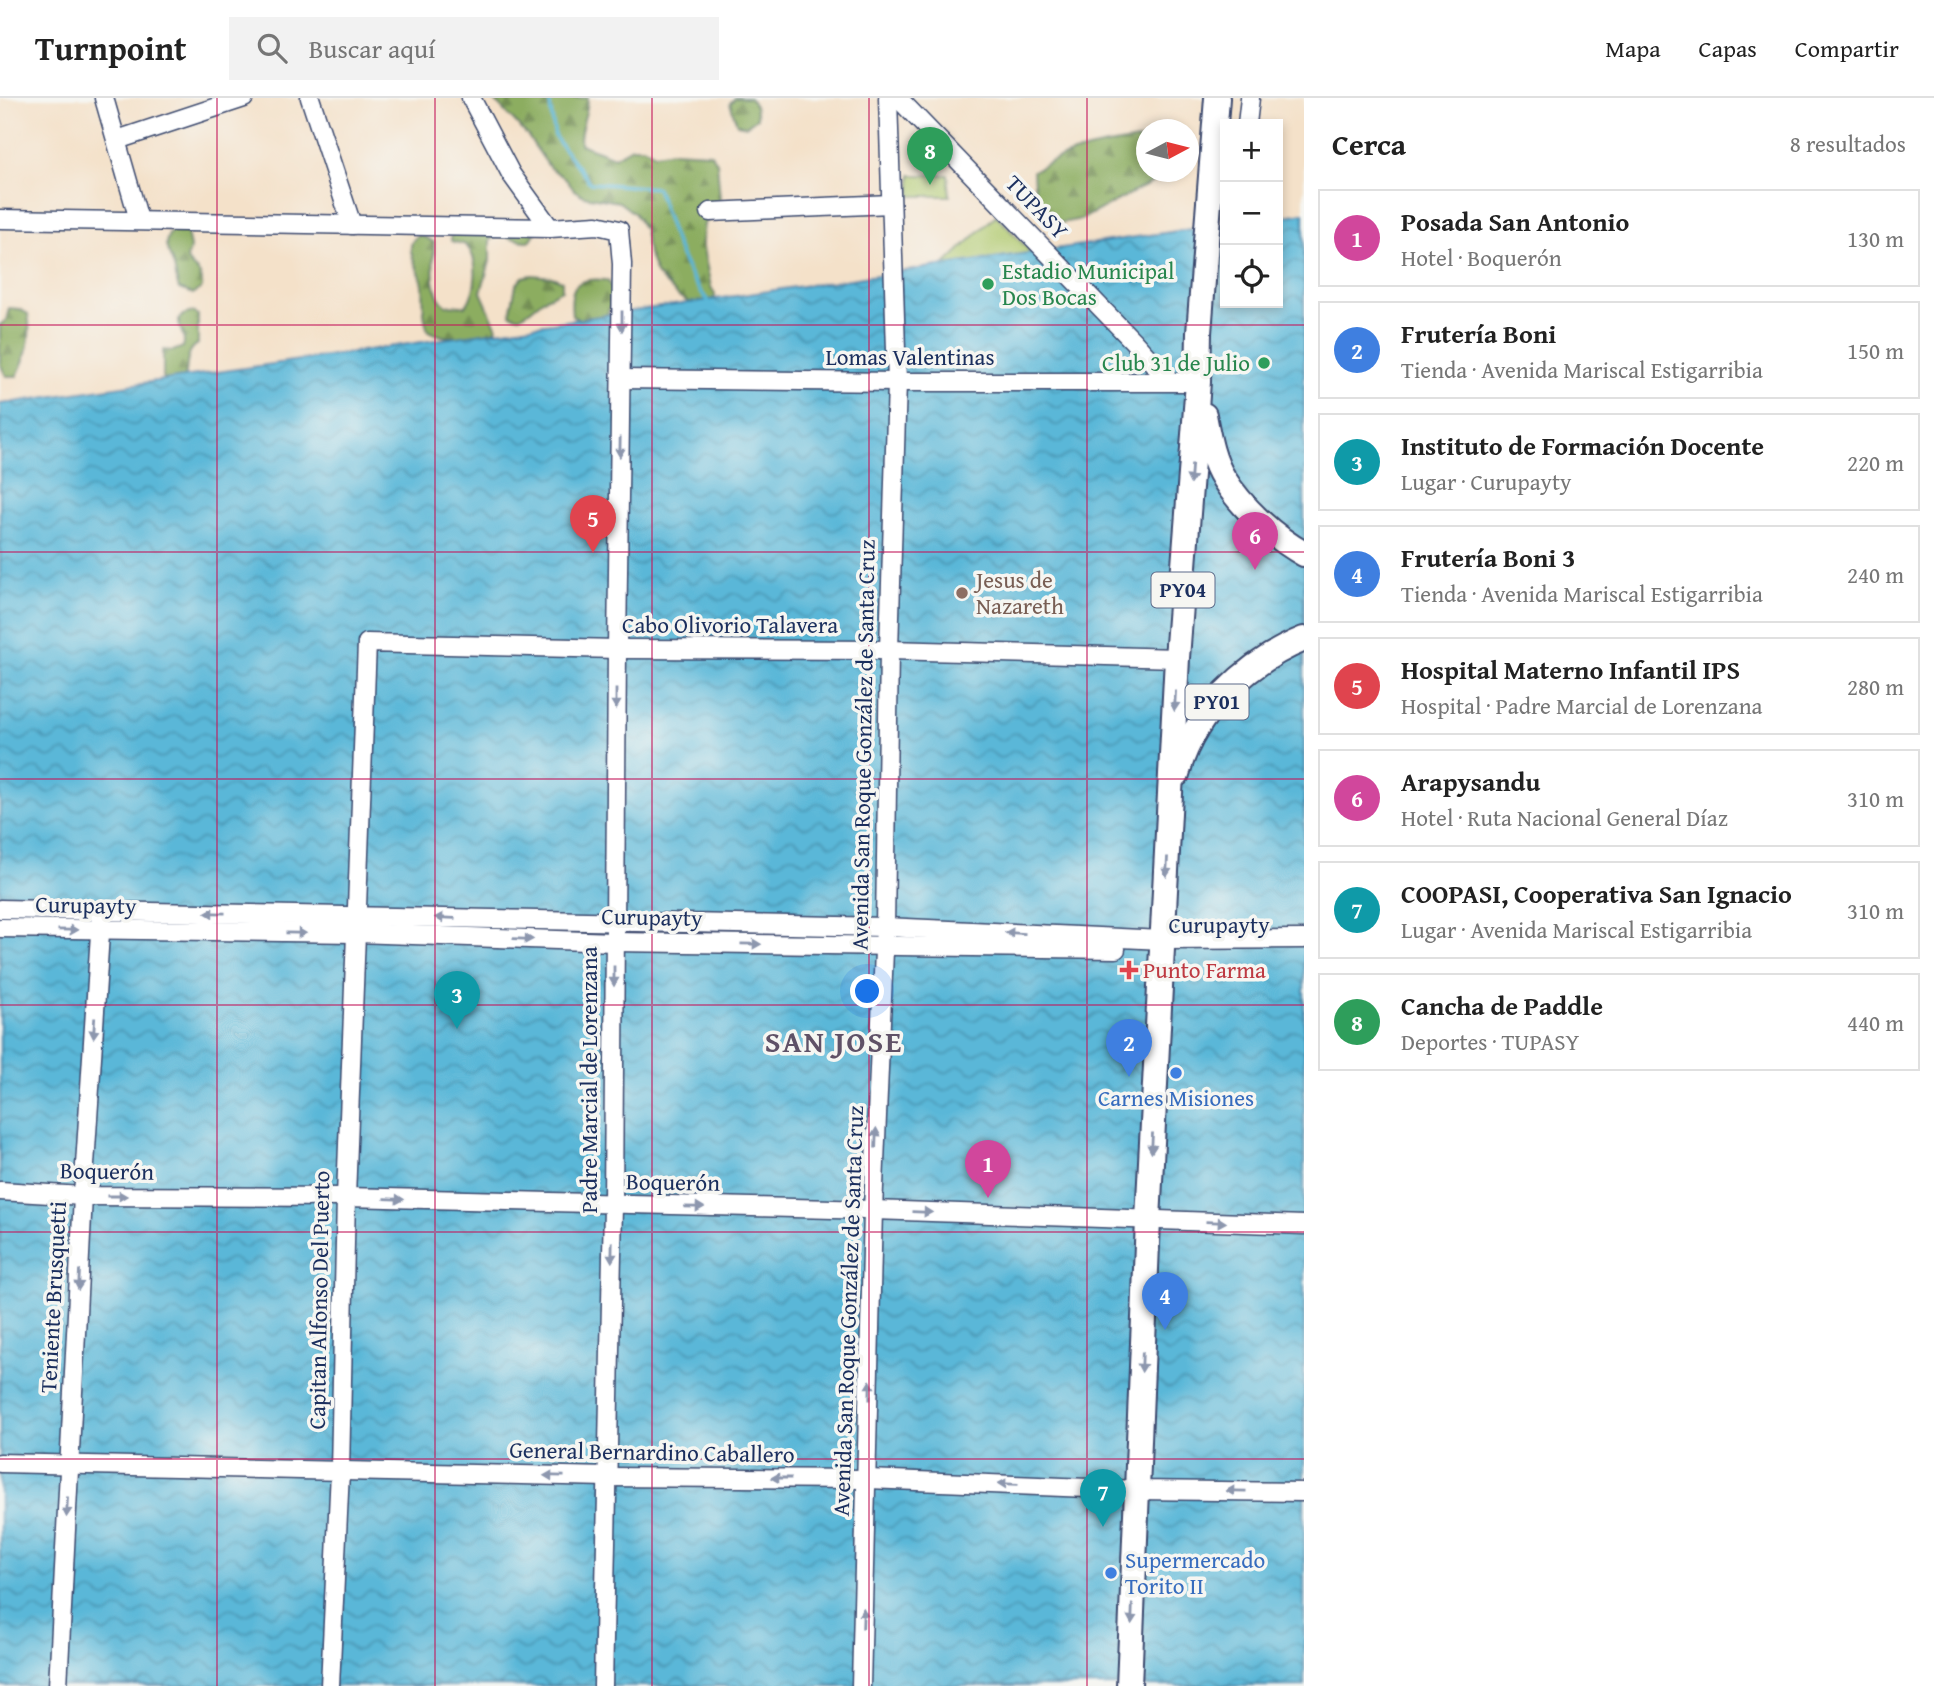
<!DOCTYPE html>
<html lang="es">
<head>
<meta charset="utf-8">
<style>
  :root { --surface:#fff; --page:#f2f2f2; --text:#222; --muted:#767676; --line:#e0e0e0; --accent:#1f6fb2 }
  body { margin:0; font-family:"Gentium Book Plus",serif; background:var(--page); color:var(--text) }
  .controls { position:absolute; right:21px; top:21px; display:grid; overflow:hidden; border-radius:0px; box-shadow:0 4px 10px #0003 }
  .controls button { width:63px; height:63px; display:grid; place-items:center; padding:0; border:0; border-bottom:2px solid var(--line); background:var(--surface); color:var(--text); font:35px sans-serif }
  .compass { position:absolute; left:1136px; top:21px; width:63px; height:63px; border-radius:50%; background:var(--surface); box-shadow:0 4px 10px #0003; rotate:83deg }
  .you { position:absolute; left:868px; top:894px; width:24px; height:24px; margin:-18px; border:5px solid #fff; border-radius:50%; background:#1a73e8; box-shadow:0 0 0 10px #1a73e833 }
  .badge { display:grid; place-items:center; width:46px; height:46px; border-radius:50%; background:var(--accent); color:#fff; font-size:23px; font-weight:700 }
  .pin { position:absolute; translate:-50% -58px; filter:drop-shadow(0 2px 4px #0008) }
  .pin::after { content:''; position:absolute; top:37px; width:24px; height:21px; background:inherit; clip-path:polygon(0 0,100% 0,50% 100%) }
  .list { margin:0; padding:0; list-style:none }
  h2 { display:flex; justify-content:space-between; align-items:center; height:91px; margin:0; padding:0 28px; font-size:30px }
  h2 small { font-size:23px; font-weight:400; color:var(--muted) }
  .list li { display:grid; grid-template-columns:46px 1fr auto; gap:21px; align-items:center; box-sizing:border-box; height:98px; margin:0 14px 14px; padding:0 14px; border:2px solid var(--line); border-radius:0px }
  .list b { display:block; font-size:26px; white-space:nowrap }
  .list p { margin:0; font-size:23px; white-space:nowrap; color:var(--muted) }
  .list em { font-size:23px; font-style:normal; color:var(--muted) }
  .icon { flex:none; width:38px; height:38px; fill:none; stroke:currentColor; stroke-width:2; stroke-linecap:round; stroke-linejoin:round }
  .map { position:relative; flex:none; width:1304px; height:1588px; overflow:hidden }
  header { display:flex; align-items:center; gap:42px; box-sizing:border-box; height:98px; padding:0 35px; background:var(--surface); border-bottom:2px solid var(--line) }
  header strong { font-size:33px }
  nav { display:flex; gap:38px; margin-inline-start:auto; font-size:24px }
  .search { width:490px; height:63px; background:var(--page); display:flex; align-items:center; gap:18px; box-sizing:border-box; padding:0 24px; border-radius:0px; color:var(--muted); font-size:26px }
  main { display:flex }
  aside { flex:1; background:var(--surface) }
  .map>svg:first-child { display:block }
</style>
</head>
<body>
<header>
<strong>Turnpoint</strong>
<div class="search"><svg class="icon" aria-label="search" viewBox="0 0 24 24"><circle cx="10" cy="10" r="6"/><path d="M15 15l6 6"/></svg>Buscar aquí</div>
<nav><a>Mapa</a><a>Capas</a><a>Compartir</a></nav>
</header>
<main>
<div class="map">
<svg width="1304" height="1588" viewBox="0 0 1304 1588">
  <defs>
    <pattern id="forest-firs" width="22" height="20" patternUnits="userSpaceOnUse" patternTransform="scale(1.75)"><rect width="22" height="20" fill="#8cad61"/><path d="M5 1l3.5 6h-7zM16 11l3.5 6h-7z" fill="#728d53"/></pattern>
    <pattern id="water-waves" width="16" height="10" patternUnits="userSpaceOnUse" patternTransform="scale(1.75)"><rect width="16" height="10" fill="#5ab7d8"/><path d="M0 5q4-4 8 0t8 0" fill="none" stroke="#4a95b2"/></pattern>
  </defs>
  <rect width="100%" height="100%" fill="#f6f6f2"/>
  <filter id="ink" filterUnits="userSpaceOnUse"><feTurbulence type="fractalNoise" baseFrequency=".0143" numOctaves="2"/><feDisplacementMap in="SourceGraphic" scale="14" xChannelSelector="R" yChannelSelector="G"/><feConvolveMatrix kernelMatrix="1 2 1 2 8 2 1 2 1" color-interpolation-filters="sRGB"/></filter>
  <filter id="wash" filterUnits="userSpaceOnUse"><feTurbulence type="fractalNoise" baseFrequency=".00686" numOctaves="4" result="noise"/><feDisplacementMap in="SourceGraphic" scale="28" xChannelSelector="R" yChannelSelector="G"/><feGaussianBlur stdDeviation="1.57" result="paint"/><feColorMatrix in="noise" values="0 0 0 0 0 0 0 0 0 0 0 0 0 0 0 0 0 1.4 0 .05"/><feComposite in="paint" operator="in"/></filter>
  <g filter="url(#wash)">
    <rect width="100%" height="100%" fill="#f4e1c9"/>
    <g fill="#b1c96e" stroke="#667c66" stroke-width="2">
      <polygon points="911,77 948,77 950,98 911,98"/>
      <polygon points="996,117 1066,192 940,171"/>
    </g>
    <g fill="url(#forest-firs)" stroke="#546e60" stroke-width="2">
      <path d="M492 0H588C588 16 579 29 580 46L614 59 632 49H643L655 56 673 53 710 55 717 64 720 101 717 111 704 126 702 145 711 189 715 196 714 205 694 207 678 198 656 176 648 155 644 132 635 116 619 104 584 98 574 92 565 80 550 70 527 37Z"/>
      <polygon points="750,0 755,8 757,20 746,28 737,26 730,5 735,0"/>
      <path d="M1146 41V74H1172L1082 121 1061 125C1038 110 1034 101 1033 73 1067 52 1108 46 1146 41Z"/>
      <path d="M182 132 187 133C187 139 190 146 190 150 190 156 186 156 187 161 189 171 204 170 202 190L193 196 179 191C176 183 176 174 173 166 169 153 161 148 171 133Z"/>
      <path d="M451 133 536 134 530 143C516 144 502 133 490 142V163L481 194 497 230C485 245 444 241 428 233 422 216 424 204 423 187 422 173 398 146 420 137L434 144C434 162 429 196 446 207L466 208C477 192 480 162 466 147L451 143Z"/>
      <polygon points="532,177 552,179 562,183 562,192 544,201 528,214 519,219 510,216 516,187 523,179"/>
      <path d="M605 182 609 184 615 199 606 218 586 225 572 218C569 189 574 179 605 182Z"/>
      <path d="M9 210 19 211 28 216C32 239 27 258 17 278H6L0 266V227L6 222Z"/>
      <path d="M193 214 198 217V246C185 253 188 268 185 280L170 287 163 279V252L173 253 183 249C187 238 178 232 179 221L183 217Z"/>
    </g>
    <polygon fill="url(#water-waves)" stroke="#3a739b" stroke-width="2" points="1304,115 1304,1588 0,1588 0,306 1225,126 1225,205 1278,205 1278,119"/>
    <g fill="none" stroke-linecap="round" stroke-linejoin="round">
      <path stroke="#5ab7d8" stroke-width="3.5" d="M549 0 555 39 590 85 657 90C670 129 682 174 710 205"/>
    </g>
  </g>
  <g filter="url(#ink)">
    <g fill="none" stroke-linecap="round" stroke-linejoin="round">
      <defs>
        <g id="minor">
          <polyline points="104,0 139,122"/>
          <polyline points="310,0 352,127"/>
          <polyline points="471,0 511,76 550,130"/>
          <polyline points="898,0 1133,243 1169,283"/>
          <polyline points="1247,26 1250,0"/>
          <polyline points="117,42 244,0"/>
          <polyline points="710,114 891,106"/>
          <polyline points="0,121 550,130 597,127 619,132 622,166 617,551 613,1108 603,1588"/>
          <polyline points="621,281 897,284 1198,284"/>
          <polyline points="0,811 885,829 1163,842 1304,841"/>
          <polyline points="0,830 356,835 614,844 1116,851"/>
          <polyline points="0,1093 83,1098 346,1099 873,1112 1304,1127"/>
          <polyline points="0,1365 607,1379 868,1381 1137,1392 1304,1394"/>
          <polyline points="58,1588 83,1098 101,820"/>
          <polyline points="330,1588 340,1373 346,1099 367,545 617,551 889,552 1177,560"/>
          <polyline points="861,1588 873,1112 885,829 889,552 897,284 888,0"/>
        </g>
        <g id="highway">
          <path d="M1204 317C1208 338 1212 362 1224 381 1242 410 1274 439 1304 456"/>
          <path d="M1177 676C1193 615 1247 564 1304 541"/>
          <polyline points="1129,1588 1148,1122 1177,560 1198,284 1199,235 1217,0"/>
        </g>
      </defs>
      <use href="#minor" stroke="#3c4a6e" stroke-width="21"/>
      <use href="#highway" stroke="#3c4a6e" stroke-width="28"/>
      <use href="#minor" stroke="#fff" stroke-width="18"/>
      <use href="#highway" stroke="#fff" stroke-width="24"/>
    </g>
    <defs><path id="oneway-solid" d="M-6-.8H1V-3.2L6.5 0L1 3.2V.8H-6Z" transform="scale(1.75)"/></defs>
    <g fill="#8d97ae">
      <use href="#oneway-solid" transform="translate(622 223) rotate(90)"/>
      <use href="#oneway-solid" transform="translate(620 349) rotate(91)"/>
      <use href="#oneway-solid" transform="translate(1191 376) rotate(94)"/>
      <use href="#oneway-solid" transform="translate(616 601) rotate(90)"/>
      <use href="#oneway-solid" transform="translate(1175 603) rotate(93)"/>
      <use href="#oneway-solid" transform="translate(1167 769) rotate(93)"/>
      <use href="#oneway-solid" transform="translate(215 815) rotate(-179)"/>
      <use href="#oneway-solid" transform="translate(445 820) rotate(-178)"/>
      <use href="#oneway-solid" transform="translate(68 832) rotate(1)"/>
      <use href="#oneway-solid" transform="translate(296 835) rotate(1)"/>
      <use href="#oneway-solid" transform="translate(1015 835) rotate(-177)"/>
      <use href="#oneway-solid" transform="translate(523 841) rotate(2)"/>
      <use href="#oneway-solid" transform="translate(751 846) rotate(1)"/>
      <use href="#oneway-solid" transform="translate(614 878) rotate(90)"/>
      <use href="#oneway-solid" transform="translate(94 930) rotate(94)"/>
      <use href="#oneway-solid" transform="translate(876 1040) rotate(-88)"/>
      <use href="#oneway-solid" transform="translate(1152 1045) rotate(93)"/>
      <use href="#oneway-solid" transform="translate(117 1098)"/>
      <use href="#oneway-solid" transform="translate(394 1101) rotate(2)"/>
      <use href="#oneway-solid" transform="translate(694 1109) rotate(1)"/>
      <use href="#oneway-solid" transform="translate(922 1114) rotate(2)"/>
      <use href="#oneway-solid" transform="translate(1216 1124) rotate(2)"/>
      <use href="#oneway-solid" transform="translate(612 1154) rotate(91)"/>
      <use href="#oneway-solid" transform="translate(79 1182) rotate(93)"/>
      <use href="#oneway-solid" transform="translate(1142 1264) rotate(92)"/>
      <use href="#oneway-solid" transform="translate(870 1292) rotate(-89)"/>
      <use href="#oneway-solid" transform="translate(554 1378) rotate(-179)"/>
      <use href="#oneway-solid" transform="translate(781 1380) rotate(-180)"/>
      <use href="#oneway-solid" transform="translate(1008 1386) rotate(-178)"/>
      <use href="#oneway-solid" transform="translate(1236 1393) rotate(-179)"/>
      <use href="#oneway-solid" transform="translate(67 1409) rotate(93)"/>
      <use href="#oneway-solid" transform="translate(1132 1516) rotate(92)"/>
      <use href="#oneway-solid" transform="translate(863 1520) rotate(-88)"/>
    </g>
  </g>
  <path fill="none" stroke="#c2185b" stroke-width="2" stroke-opacity="0.55" d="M217 0V1588M435 0V1588M652 0V1588M869 0V1588M1087 0V1588M0 227H1304M0 454H1304M0 681H1304M0 907H1304M0 1134H1304M0 1361H1304"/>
  <g fill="#2e9e5b" stroke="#f6f6f2" stroke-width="2.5">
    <circle cx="988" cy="186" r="7"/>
    <circle cx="1264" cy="265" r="7"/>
  </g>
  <circle fill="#8d6e63" stroke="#f6f6f2" stroke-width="2.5" cx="962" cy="495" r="7"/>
  <path fill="#e0444e" stroke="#f6f6f2" stroke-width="2.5" d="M1125.5 861.5h7v7h7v7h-7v7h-7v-7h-7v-7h7z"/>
  <g fill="#3f7fe0" stroke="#f6f6f2" stroke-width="2.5">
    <circle cx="1176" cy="975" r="7"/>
    <circle cx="1111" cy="1475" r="7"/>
  </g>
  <g text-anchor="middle" stroke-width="7" stroke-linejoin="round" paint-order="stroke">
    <g fill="#f6f6f2" stroke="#5d6b8a" stroke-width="2">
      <rect x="1151.5" y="474.5" width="63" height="35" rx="5"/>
      <rect x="1185.5" y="586.5" width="63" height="35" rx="5"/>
    </g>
    <g font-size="21" font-weight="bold" fill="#1b2f5e">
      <text x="1183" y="499">PY04</text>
      <text x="1217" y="611">PY01</text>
    </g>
    <g font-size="23" fill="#1b2f5e" stroke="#f6f6f2">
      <text transform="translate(1037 109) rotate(46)" y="8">TUPASY</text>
      <text x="910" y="267">Lomas Valentinas</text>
      <text x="730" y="535">Cabo Olivorio Talavera</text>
      <text transform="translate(863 647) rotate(-89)" y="8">Avenida San Roque González de Santa Cruz</text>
      <text transform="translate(86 807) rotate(1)" y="8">Curupayty</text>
      <text transform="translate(652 819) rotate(1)" y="8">Curupayty</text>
      <text x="1219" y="835">Curupayty</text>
      <text transform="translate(589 982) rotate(-90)" y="8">Padre Marcial de Lorenzana</text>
      <text transform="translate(107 1073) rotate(1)" y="8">Boquerón</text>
      <text transform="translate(673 1084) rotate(1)" y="8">Boquerón</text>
      <text transform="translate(53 1199) rotate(-87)" y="8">Teniente Brusquetti</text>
      <text transform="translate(319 1202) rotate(-89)" y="8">Capitan Alfonso Del Puerto</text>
      <text transform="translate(848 1213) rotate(-88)" y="8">Avenida San Roque González de Santa Cruz</text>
      <text transform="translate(652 1354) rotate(1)" y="8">General Bernardino Caballero</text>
    </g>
    <g font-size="23" fill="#27864d" stroke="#f6f6f2" text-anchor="start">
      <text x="1002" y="181">Estadio Municipal<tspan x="1002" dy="26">Dos Bocas</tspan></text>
      <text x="1250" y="273" text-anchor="end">Club 31 de Julio</text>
    </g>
    <g font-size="23" fill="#785e54" stroke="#f6f6f2" text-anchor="start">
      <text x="976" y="490">Jesus de<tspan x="976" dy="26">Nazareth</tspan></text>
    </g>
    <g font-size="23" fill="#be3a42" stroke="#f6f6f2" text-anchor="start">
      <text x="1143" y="880">Punto Farma</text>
    </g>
    <g font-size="23" fill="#366cbe" stroke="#f6f6f2">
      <text x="1176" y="1008">Carnes Misiones</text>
      <text x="1125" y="1470" text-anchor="start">Supermercado<tspan x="1125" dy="26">Torito II</tspan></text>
    </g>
    <g font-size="30" font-weight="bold" letter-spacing="2" fill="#5f5167" stroke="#f6f6f2">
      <text x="834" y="954">SAN JOSE</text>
    </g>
  </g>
</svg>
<div class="controls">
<button>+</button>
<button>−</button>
<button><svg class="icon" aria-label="locate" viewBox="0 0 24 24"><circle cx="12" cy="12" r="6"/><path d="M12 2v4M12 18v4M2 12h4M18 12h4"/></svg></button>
</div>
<svg class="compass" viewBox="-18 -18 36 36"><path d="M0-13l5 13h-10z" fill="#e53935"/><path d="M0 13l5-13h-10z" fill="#767676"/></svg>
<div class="you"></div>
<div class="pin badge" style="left:988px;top:1100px;background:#d1479c">1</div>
<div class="pin badge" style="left:1129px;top:979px;background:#3f7fe0">2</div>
<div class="pin badge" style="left:457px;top:931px;background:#0f9aa8">3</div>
<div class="pin badge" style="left:1165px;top:1232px;background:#3f7fe0">4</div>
<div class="pin badge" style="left:593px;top:455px;background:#e0444e">5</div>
<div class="pin badge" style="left:1255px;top:472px;background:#d1479c">6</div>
<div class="pin badge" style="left:1103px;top:1429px;background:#0f9aa8">7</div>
<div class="pin badge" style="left:930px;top:87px;background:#2e9e5b">8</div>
</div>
<aside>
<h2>Cerca<small>8 resultados</small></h2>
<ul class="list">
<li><span class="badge" style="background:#d1479c">1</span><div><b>Posada San Antonio</b><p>Hotel · Boquerón</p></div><em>130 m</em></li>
<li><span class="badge" style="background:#3f7fe0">2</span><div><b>Frutería Boni</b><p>Tienda · Avenida Mariscal Estigarribia</p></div><em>150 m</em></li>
<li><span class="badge" style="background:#0f9aa8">3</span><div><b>Instituto de Formación Docente</b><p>Lugar · Curupayty</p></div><em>220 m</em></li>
<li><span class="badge" style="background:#3f7fe0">4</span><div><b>Frutería Boni 3</b><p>Tienda · Avenida Mariscal Estigarribia</p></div><em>240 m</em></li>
<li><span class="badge" style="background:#e0444e">5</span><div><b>Hospital Materno Infantil IPS</b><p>Hospital · Padre Marcial de Lorenzana</p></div><em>280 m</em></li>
<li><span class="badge" style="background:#d1479c">6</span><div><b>Arapysandu</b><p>Hotel · Ruta Nacional General Díaz</p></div><em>310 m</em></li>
<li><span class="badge" style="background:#0f9aa8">7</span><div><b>COOPASI, Cooperativa San Ignacio</b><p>Lugar · Avenida Mariscal Estigarribia</p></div><em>310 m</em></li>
<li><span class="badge" style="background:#2e9e5b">8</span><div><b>Cancha de Paddle</b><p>Deportes · TUPASY</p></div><em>440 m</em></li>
</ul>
</aside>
</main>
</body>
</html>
